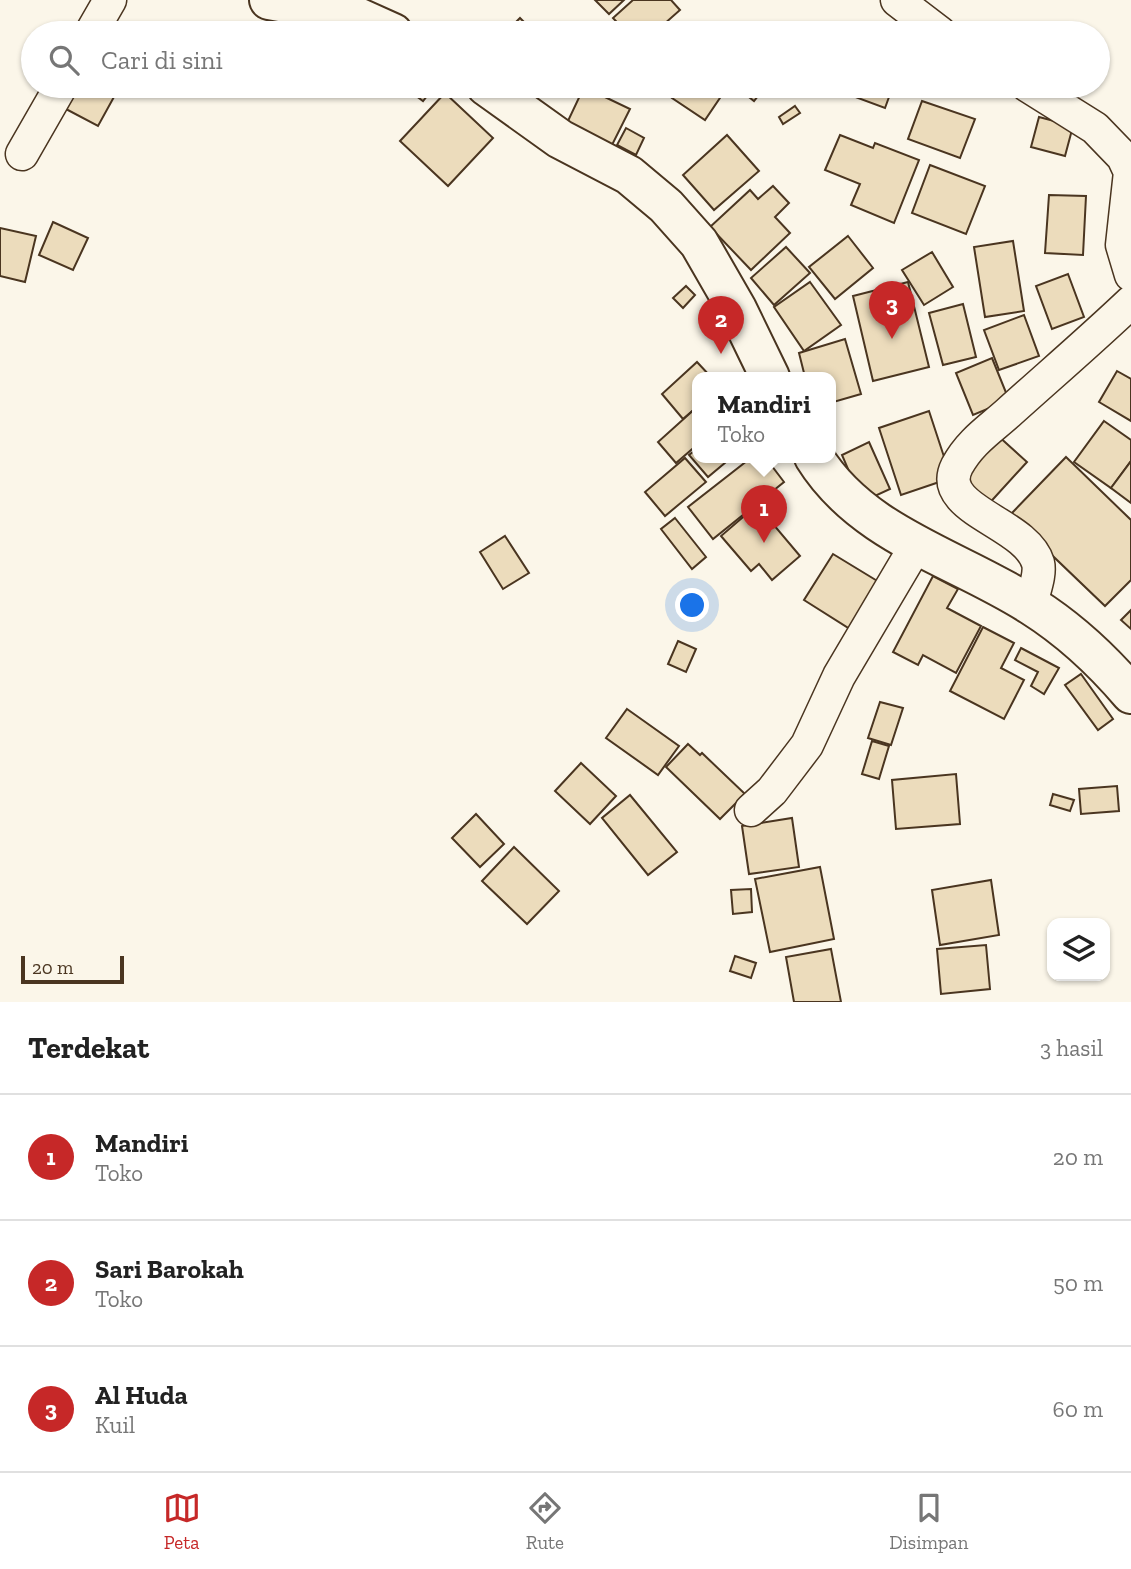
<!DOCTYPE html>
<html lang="id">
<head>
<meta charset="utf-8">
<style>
  :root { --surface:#fff; --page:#f2f2f2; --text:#222; --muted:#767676; --line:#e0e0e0; --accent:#c62828 }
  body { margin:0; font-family:"Zilla Slab",serif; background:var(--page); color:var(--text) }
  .controls { position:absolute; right:21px; bottom:21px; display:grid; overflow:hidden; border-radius:14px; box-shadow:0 2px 5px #0004 }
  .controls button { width:63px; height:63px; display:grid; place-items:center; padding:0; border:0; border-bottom:2px solid var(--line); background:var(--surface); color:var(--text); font:35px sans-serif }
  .scale { position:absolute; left:21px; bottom:18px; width:103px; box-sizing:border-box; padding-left:7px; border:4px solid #4a3520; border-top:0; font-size:19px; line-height:24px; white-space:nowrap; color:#4a3520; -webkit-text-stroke:5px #fbf6e9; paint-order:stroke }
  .you { position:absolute; left:693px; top:606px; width:24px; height:24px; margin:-18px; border:5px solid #fff; border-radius:50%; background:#1a73e8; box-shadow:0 0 0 10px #1a73e833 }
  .badge { display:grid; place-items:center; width:46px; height:46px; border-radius:50%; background:var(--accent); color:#fff; font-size:23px; font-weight:700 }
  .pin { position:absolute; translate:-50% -58px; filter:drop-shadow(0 2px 4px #0008) }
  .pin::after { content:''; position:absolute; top:37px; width:24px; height:21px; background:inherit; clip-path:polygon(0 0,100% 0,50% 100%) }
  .popup { position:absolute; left:692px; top:372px; width:144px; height:91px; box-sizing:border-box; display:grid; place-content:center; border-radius:14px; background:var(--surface); filter:drop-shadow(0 2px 5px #0005); font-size:23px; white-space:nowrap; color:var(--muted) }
  .popup b { font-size:26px; color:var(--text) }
  .popup::after { content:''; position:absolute; left:50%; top:100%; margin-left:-14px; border:14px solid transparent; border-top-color:var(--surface) }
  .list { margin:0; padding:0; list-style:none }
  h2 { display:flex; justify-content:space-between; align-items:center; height:91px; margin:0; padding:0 28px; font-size:30px }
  h2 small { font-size:23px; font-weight:400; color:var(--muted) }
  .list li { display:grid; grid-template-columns:46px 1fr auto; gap:21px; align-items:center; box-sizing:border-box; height:126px; padding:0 28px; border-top:2px solid var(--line) }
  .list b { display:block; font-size:26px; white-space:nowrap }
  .list p { margin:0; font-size:23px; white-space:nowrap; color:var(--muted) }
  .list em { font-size:23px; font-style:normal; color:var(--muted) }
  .icon { flex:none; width:38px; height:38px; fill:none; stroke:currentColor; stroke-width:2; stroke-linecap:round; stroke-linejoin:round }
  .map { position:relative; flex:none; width:1131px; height:1002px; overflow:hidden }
  .search { position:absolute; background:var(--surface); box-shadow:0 2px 5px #0004; left:21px; right:21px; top:21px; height:77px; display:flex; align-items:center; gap:18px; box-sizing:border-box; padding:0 24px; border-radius:38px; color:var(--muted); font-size:26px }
  .sheet { height:469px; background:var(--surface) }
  nav { display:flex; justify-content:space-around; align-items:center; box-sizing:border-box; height:98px; border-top:2px solid var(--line); background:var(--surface); font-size:19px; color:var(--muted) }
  nav a { display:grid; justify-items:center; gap:4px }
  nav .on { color:var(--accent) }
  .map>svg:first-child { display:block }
</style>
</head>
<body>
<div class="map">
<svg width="1131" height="1002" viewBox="0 0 1131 1002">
  <rect width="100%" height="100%" fill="#fbf6e9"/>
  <g fill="#ecdcbc" stroke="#4a3520" stroke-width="2">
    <polygon points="595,0 624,0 609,14"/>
    <polygon points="633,0 671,0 680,10 654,33 627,33 613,18"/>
    <polygon points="520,18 535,33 505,33"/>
    <polygon points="679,23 687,33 667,33"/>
    <polygon points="76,86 120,86 98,126 64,108"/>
    <polygon points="403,86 435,86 423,101"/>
    <polygon points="681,86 728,86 705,120 672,98"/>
    <polygon points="735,86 764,86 765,87 754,101"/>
    <polygon points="841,86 893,86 885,108 839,91"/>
    <polygon points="584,87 630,109 612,145 567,123"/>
    <polygon points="445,93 493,138 448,186 400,141"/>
    <polygon points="922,101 975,119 960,158 908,139"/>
    <polygon points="795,106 800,113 783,124 779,117"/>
    <polygon points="1039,117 1073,126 1065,156 1031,147"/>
    <polygon points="626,128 644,138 636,155 617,145"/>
    <polygon points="727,135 759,171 714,210 683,175"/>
    <polygon points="840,135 873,148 875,143 919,160 894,223 851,205 860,184 825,170"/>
    <polygon points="930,165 985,186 966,234 912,213"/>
    <polygon points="773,186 789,203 775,217 790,233 751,270 710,227 750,190 758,199"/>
    <polygon points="1049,195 1086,196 1083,255 1045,253"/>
    <polygon points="53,222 88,238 73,270 39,255"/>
    <polygon points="0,228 36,236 25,282 0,276"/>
    <polygon points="848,236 873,268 835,299 809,267"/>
    <polygon points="1013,241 1024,311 985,317 974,247"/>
    <polygon points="786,247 810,273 774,305 751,278"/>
    <polygon points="932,252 953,287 924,305 902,270"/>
    <polygon points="1068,274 1084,317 1052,329 1036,286"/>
    <polygon points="810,282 841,325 804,351 774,307"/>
    <polygon points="908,282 929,367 873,381 853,296"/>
    <polygon points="686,286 695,295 683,308 673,298"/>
    <polygon points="963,304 976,357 943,365 929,313"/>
    <polygon points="1024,315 1039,356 999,370 984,330"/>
    <polygon points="845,339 861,394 830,403 830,377 805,377 799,353"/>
    <polygon points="992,358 1009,400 973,415 956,373"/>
    <polygon points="697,362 711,377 698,377 698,406 683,419 662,394"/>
    <polygon points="1117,371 1131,379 1131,421 1099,402"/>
    <polygon points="697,407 698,444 676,463 658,442"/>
    <polygon points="929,411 951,478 901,495 879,428"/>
    <polygon points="1104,421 1131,440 1131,461 1111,488 1074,462"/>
    <polygon points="996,434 1027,462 985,508 955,480"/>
    <polygon points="869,442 890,489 862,502 842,455"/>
    <polygon points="698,448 698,457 732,457 708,477 689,455"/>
    <polygon points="752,457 765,457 784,482 713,539 688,507"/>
    <polygon points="1066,457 1131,520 1131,580 1105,606 1010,515"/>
    <polygon points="685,458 706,482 665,516 645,492"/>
    <polygon points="1131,461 1131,503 1111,488"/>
    <polygon points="757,505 800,556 772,580 759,564 751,571 721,536"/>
    <polygon points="675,518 706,557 692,569 661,529"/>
    <polygon points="505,536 529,573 503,589 480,552"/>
    <polygon points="833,554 879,582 850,629 804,600"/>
    <polygon points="933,576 958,589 947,608 981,626 956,673 923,655 918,665 893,652"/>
    <polygon points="1131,610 1131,629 1121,620"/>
    <polygon points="983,627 1014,643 1001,668 1024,680 1004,719 950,691"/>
    <polygon points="678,641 696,649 686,672 668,664"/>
    <polygon points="1021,648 1059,668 1044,694 1031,686 1038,672 1015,660"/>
    <polygon points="1081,674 1113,719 1098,730 1065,685"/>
    <polygon points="880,702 903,708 891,745 868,738"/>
    <polygon points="627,709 679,746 658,775 606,738"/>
    <polygon points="872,741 889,746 879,779 862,774"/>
    <polygon points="688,744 700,755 702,753 745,794 720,819 666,767"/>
    <polygon points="581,763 616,796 590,824 555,791"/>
    <polygon points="956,774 960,824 896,829 892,780"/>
    <polygon points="1117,786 1119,811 1081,814 1079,789"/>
    <polygon points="1053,794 1074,800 1070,811 1050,805"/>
    <polygon points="630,795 677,852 648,875 602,818"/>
    <polygon points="476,814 504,844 480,867 452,838"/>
    <polygon points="792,818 799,867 749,874 742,826"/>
    <polygon points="514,847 559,891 527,924 482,881"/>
    <polygon points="820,867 834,939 770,952 755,879"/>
    <polygon points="991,880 999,935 940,945 932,890"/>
    <polygon points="751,889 752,912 733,914 731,890"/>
    <polygon points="986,945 990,989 941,994 937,949"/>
    <polygon points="831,949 841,1002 794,1002 786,957"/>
    <polygon points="735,956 756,963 751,978 730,971"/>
  </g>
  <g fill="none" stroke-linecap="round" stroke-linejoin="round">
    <defs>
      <g id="minor">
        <polyline points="897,0 940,33"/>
        <polyline points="91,33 110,0"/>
        <polyline points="1028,86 1095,128 1123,157 1130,172 1122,245 1131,275"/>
        <polyline points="22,154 61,86"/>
        <path d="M1031 605C1033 593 1041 575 1038 563 1026 522 935 510 957 466 970 442 989 430 1008 413 1049 376 1091 340 1131 302"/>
        <polyline points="751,810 772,791 807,745 839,676 917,544"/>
      </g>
      <g id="primary">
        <polyline points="269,0 353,15 393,33"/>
        <polyline points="486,86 560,139 629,175 666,206 699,243 737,309 770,377"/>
        <path d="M814 457C863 536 958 558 1032 606 1070 630 1102 660 1131 694"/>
      </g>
    </defs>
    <use href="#minor" stroke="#4a3520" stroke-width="35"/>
    <use href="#primary" stroke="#4a3520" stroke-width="42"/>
    <use href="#minor" stroke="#fbf6e9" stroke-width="32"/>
    <use href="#primary" stroke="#fbf6e9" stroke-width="38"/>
  </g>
</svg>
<div class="controls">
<button><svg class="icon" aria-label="layers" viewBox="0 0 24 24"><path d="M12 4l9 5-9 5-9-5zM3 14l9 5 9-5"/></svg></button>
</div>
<div class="scale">20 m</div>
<div class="you"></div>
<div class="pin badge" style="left:764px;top:543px">1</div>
<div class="popup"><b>Mandiri</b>Toko</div>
<div class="pin badge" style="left:721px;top:354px">2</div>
<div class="pin badge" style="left:892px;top:339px">3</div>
<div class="search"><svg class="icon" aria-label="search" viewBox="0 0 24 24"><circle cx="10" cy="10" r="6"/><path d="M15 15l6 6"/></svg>Cari di sini</div>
</div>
<section class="sheet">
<h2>Terdekat<small>3 hasil</small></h2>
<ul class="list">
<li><span class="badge">1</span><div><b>Mandiri</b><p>Toko</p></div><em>20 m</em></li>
<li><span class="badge">2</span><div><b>Sari Barokah</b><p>Toko</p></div><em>50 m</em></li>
<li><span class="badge">3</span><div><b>Al Huda</b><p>Kuil</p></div><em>60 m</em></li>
</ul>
</section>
<nav>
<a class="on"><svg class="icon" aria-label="map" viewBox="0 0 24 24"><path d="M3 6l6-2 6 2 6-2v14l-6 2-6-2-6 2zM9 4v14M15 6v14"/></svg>Peta</a>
<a><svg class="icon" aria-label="directions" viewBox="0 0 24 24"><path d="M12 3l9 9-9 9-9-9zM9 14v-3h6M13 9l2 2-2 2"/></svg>Rute</a>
<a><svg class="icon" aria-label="saved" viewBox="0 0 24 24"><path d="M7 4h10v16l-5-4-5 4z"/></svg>Disimpan</a>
</nav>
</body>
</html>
